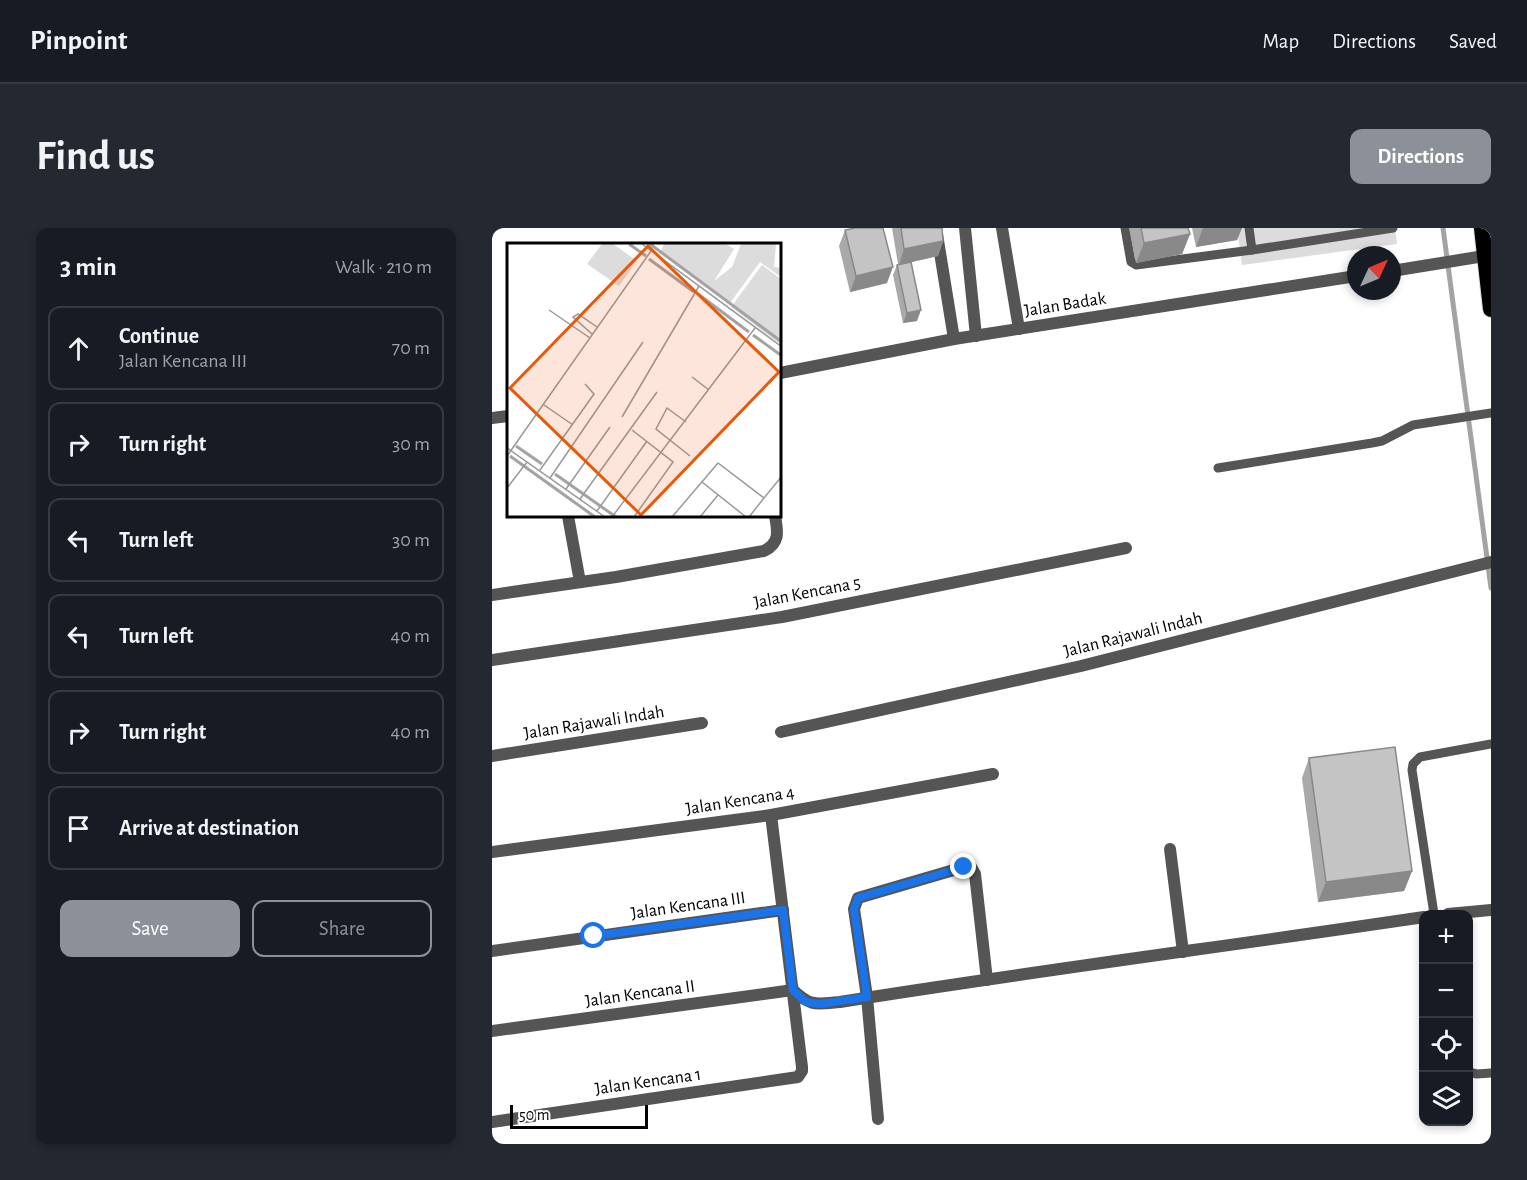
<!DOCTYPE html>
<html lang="en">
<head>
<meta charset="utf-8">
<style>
  :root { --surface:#171b24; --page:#242831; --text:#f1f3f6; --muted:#9ea1a6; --line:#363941; --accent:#8c9099 }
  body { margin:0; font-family:"Alegreya Sans",sans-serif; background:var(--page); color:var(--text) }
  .controls { position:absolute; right:18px; bottom:18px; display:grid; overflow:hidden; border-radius:12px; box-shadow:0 3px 9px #0003 }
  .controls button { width:54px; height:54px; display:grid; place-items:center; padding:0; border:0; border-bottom:2px solid var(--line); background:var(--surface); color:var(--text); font:30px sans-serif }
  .compass { position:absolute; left:855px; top:18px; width:54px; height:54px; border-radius:50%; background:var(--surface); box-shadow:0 3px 9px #0003; rotate:46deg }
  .scale { position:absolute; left:18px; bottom:15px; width:138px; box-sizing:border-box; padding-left:6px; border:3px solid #000; border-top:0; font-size:16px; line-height:21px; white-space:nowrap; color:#000; -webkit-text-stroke:4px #fff; paint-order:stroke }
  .stop { position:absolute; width:18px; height:18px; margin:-14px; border:4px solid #1a73e8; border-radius:50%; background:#fff }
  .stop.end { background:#1a73e8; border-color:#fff; box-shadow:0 2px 6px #0008 }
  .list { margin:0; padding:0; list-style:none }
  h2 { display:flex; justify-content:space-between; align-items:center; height:78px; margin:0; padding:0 24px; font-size:26px }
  h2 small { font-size:20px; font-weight:400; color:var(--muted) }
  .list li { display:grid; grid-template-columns:39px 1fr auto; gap:18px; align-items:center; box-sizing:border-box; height:84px; margin:0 12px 12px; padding:0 12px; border:2px solid var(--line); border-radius:12px }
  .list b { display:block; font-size:22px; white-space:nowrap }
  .list p { margin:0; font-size:20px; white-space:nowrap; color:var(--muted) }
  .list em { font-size:20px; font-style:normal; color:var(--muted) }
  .actions { display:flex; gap:12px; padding:18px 24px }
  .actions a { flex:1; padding:14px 0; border:2px solid var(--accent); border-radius:12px; text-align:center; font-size:21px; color:var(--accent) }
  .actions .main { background:var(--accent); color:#fff }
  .icon { flex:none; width:33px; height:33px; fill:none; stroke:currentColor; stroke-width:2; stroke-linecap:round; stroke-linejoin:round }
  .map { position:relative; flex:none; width:999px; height:916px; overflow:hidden; border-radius:12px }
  header { display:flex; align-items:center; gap:36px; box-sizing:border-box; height:84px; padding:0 30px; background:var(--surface); border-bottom:2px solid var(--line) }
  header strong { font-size:28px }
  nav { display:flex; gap:33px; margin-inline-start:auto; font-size:21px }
  .intro { display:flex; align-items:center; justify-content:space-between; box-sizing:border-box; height:144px; padding:0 36px }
  h1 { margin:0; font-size:42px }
  .button { padding:15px 27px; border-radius:12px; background:var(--accent); color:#fff; font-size:21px; font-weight:700 }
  main { display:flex; gap:36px; padding:0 36px }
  aside { flex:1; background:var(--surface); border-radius:12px; box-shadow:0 3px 9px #0003 }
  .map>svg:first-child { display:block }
</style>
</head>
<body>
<header>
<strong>Pinpoint</strong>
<nav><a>Map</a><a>Directions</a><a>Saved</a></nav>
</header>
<div class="intro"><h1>Find us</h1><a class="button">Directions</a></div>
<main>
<aside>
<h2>3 min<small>Walk · 210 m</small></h2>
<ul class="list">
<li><svg class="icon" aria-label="ahead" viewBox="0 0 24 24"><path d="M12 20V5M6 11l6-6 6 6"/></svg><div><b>Continue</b><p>Jalan Kencana III</p></div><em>70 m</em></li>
<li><svg class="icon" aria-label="right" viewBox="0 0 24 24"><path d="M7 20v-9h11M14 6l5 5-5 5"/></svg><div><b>Turn right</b></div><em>30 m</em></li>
<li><svg class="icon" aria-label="left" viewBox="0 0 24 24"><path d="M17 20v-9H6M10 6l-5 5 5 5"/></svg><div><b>Turn left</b></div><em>30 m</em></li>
<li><svg class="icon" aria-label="left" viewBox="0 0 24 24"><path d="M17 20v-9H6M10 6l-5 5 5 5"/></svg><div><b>Turn left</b></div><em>40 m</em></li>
<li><svg class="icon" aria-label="right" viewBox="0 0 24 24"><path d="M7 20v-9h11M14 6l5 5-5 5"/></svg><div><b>Turn right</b></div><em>40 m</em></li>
<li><svg class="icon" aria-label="arrive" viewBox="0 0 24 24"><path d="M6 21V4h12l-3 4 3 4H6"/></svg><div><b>Arrive at destination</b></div></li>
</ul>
<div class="actions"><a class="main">Save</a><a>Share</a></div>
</aside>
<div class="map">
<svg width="999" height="916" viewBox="0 0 999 916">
  <rect width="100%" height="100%" fill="#fff"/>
  <polygon fill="#dcdcdc" points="745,0 903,0 905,16 750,37"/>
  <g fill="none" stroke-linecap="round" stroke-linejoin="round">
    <polyline stroke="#a3a3a3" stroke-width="5" points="951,0 999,360"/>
    <defs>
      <polyline id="trunk" points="990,0 999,81"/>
    </defs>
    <use href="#trunk" stroke="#dbdbdb" stroke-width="18"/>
    <g stroke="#555" stroke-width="9">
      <polyline points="633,0 639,34 644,37 760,22"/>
      <polyline points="757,0 760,22 901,0"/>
      <polyline points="726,240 880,215 890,213 921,197 999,185"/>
      <polyline points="942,686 920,542 921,536 928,529 999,516"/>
      <polyline points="976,844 985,846 999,845"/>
    </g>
    <g stroke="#555" stroke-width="12">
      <polyline points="444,0 462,111"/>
      <polyline points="473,0 484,108"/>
      <polyline points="510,0 527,101"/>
      <polyline points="900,43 992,28"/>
      <polyline points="288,145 462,111 864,48"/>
      <polyline points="0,190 16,188"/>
      <polyline points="76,288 88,354"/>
      <path d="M0 367 124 349 272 323C288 315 286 304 283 288"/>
      <polyline points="0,432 290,389 634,320"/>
      <polyline points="289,504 589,438 999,334"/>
      <polyline points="0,528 210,495"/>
      <polyline points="678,621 691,724"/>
      <polyline points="0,624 279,587 501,546"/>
      <polyline points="956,686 999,682"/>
      <polyline points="0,723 291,682"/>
      <path d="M301 762C319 779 324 776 348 774 542 743 737 718 932 689"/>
      <polyline points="0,803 301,762"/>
      <polyline points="386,891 375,769 362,681 366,670 472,639 479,639 483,646 495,752"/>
      <polyline points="0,894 306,849 310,843 310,839 279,587"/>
    </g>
    <use href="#trunk" stroke="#000" stroke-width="16"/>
  </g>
  <g fill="#a9a9a9">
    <polygon points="400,0 450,0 451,13 446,28 419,34 425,93 411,95 401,47 405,37 406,36"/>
    <polygon points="637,0 696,0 698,6 690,26 644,35"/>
    <polygon points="700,0 750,0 745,12 704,19"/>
    <polygon points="353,2 395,55 358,64 347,18"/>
    <polygon points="817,530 920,643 912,663 826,674 810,550"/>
  </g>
  <g fill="#898989">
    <polygon points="711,0 750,0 745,12 704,19"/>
    <polygon points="698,6 690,26 644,35 652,15"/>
    <polygon points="451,13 446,28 407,37 412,21"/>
    <polygon points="401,39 395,55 358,64 364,48"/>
    <polygon points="429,82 425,93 411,95 415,85"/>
    <polygon points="920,643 912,663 826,674 834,654"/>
  </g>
  <g fill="#c4c4c4" stroke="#898989" stroke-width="1.5">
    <polygon points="363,0 391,0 401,39 364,48 353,2"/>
    <polygon points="409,0 450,0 451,13 412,21"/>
    <polygon points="649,0 696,0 698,6 652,15"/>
    <polygon points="419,34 429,82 415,85 405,37"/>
    <polygon points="903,519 920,643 834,654 817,530"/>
  </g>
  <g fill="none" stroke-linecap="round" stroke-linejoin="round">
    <polyline stroke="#1a73e8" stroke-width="8" points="102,708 291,682 301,762 314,774 328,776 375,769 362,681 366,670 472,639"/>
  </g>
  <g text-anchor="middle" stroke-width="4.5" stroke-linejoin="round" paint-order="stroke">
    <g font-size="18" fill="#000" stroke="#fff">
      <text transform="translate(573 76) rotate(-9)" y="6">Jalan Badak</text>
      <text transform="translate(315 364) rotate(-11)" y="6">Jalan Kencana 5</text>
      <text transform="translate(641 406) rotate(-14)" y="6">Jalan Rajawali Indah</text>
      <text transform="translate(102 494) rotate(-9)" y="6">Jalan Rajawali Indah</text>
      <text transform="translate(248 572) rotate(-9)" y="6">Jalan Kencana 4</text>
      <text transform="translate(196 677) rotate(-8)" y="6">Jalan Kencana III</text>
      <text transform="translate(148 765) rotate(-8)" y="6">Jalan Kencana II</text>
      <text transform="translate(156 853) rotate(-8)" y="6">Jalan Kencana 1</text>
    </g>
  </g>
  <g transform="translate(15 15)">
    <rect width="274" height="274" fill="#fff"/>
    <path d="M95 1H106L130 18 112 43 80 21ZM157 1H219L227 6 207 38 225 24 234 1H269L267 24 274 25V34L253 19 223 60 154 8ZM255 22 274 36V102L224 64Z" fill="#dcdcdc"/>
    <path fill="none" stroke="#a3a3a3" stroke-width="3" d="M122 1 139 13M143 1 275 99M142 16 187 49M191 51 242 89M246 92 275 113M9 203 35 221M3 213 88 274M48 231 109 274"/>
    <path fill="none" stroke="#999" stroke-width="1.5" d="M135 1 275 104M42 67 83 95M85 91 66 74 71 71 90 84M185 134 202 147M37 162 66 182M115 174 192 43M179 179 160 165 149 186 183 213M125 187 166 219 127 274M0 205 98 274M0 213 144 8M33 227 87 151 78 141M43 235 136 99M195 239 239 274M0 245 20 219M59 246 103 184M73 256 150 149M90 268 140 198M105 274 248 85M165 274 211 220 257 255 275 233M193 274 211 252M242 274 257 255"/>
    <path fill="#e8590c" fill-opacity="0.15" stroke="#e8590c" stroke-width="3" d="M141 3 272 129 134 272 3 145Z"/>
    <rect width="274" height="274" fill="none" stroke="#000" stroke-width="3"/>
  </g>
</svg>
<div class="controls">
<button>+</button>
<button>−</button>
<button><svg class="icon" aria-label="locate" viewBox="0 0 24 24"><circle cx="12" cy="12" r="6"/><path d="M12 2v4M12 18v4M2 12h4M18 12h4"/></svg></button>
<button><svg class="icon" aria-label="layers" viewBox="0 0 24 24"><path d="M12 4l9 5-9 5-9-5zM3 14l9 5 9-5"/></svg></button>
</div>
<svg class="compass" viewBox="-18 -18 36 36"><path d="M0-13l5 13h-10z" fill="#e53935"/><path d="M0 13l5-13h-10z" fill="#9ea1a6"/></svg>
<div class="scale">50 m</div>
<div class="stop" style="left:102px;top:708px"></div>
<div class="stop end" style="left:472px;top:639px"></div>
</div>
</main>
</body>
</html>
